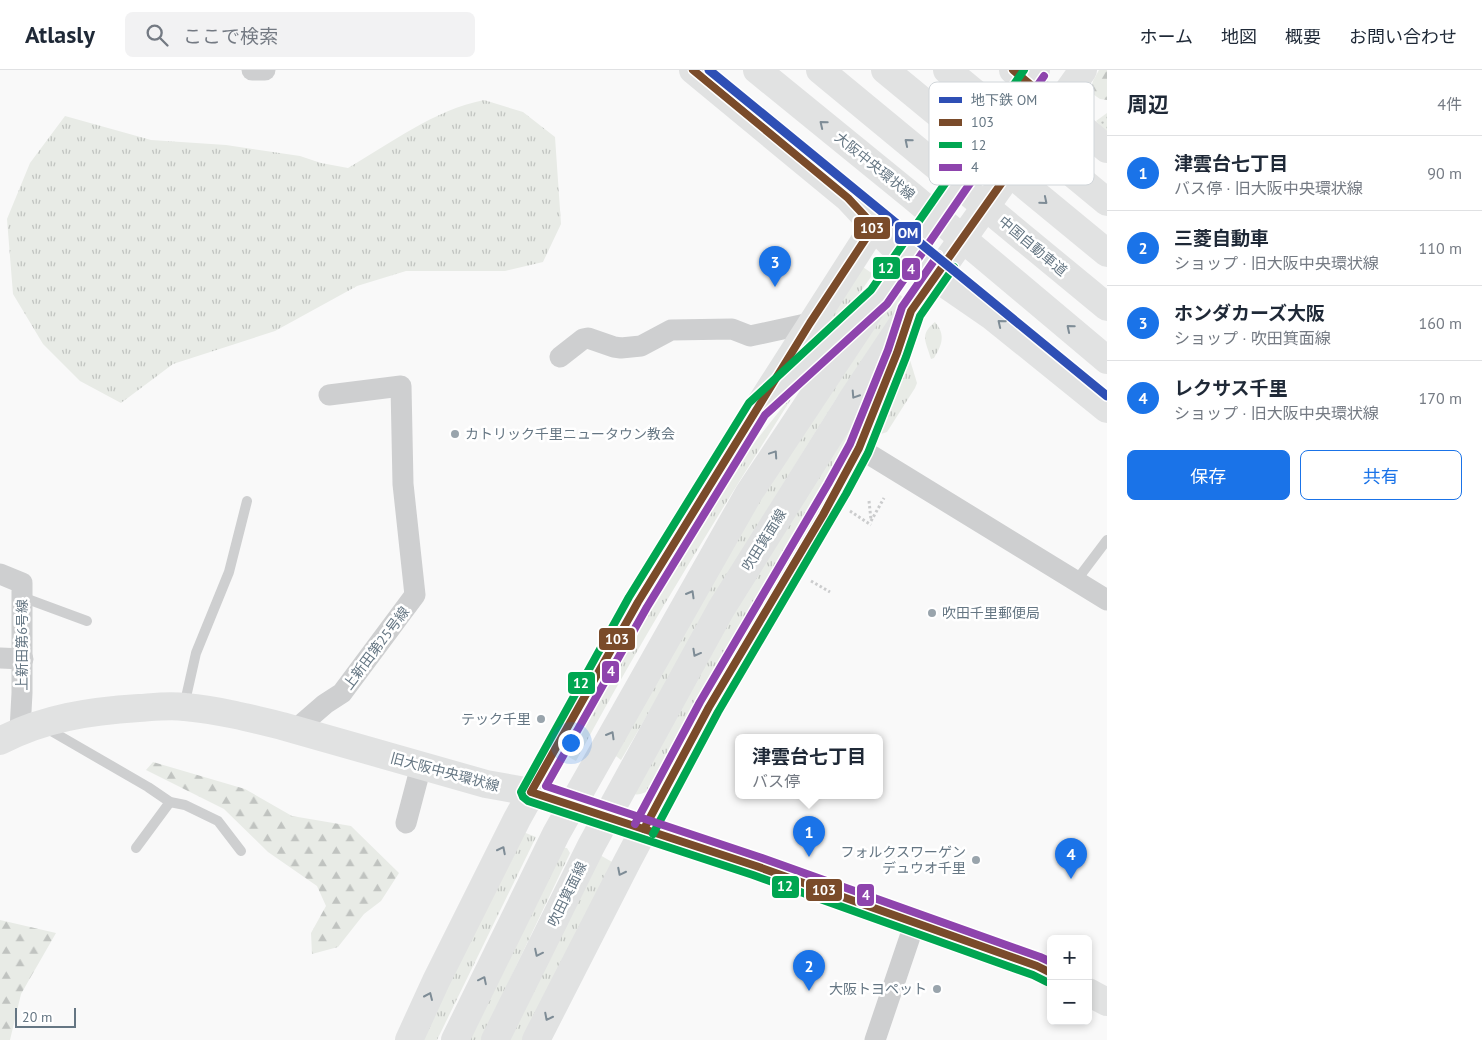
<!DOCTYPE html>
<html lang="ja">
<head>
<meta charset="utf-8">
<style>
  :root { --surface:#fff; --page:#f2f2f3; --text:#1f2937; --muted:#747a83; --line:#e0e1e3; --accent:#1a73e8 }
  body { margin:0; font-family:"PT Sans","Noto Sans JP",sans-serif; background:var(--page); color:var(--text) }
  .controls { position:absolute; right:15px; bottom:15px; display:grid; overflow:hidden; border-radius:8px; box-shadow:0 2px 8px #0003 }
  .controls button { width:45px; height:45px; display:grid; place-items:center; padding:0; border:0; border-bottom:1px solid var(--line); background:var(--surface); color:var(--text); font:25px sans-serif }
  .scale { position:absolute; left:15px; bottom:12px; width:61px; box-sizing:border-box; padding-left:5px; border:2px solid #657683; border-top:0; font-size:14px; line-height:18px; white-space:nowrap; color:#657683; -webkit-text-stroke:4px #fff; paint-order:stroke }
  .you { position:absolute; left:570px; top:672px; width:18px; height:18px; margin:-12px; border:4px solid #fff; border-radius:50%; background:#1a73e8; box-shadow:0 0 0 8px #1a73e833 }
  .badge { display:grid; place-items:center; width:32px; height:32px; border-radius:50%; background:var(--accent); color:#fff; font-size:16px; font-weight:700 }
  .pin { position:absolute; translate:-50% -41px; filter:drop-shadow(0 1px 2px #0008) }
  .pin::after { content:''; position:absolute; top:26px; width:18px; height:15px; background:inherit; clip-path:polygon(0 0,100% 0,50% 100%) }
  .popup { position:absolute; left:735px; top:664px; width:148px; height:65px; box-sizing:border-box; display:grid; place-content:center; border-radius:8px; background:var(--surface); filter:drop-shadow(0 1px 4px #0005); font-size:16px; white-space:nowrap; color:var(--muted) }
  .popup b { font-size:19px; color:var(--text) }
  .popup::after { content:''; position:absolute; left:50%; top:100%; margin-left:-10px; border:10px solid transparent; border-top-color:var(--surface) }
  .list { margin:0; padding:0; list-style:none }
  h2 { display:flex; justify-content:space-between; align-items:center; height:65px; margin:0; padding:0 20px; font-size:21px }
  h2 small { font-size:16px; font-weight:400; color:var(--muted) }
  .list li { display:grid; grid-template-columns:32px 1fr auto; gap:15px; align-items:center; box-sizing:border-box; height:75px; padding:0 20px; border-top:1px solid var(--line) }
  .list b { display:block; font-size:19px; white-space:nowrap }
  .list p { margin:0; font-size:16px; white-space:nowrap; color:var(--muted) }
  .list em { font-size:16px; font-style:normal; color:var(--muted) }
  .actions { display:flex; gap:10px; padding:15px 20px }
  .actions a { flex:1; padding:11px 0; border:1px solid var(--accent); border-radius:8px; text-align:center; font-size:18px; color:var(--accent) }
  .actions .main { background:var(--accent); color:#fff }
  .icon { flex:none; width:28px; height:28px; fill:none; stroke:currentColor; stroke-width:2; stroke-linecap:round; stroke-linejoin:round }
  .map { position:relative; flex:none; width:1107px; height:970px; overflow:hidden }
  header { display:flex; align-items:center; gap:30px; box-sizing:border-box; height:70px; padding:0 25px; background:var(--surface); border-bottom:1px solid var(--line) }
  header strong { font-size:24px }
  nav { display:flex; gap:28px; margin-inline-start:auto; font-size:18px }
  .search { width:350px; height:45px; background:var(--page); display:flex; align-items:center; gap:12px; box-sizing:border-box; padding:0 18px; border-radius:8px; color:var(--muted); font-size:19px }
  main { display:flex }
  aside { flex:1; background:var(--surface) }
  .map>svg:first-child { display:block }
</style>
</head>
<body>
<header>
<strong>Atlasly</strong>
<div class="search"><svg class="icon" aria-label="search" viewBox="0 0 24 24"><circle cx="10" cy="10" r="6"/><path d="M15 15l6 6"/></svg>ここで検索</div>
<nav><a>ホーム</a><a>地図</a><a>概要</a><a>お問い合わせ</a></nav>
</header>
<main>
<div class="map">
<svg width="1107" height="970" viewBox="0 0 1107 970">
  <defs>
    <pattern id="grass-tufts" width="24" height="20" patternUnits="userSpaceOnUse" patternTransform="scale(1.25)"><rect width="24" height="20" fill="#e8ebe6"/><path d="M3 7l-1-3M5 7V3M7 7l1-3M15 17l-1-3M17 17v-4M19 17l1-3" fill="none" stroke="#c0c3c0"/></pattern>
    <pattern id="forest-firs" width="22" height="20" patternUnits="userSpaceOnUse" patternTransform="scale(1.25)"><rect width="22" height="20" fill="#e8ebe6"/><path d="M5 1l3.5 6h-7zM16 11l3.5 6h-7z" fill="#c0c3c0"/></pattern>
    <pattern id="park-dots" width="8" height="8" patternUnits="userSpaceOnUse" patternTransform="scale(1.25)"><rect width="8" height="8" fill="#e8ebe6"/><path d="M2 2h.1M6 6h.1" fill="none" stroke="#c0c3c0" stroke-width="1.8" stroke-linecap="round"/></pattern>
  </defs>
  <rect width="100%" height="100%" fill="#f9f9f9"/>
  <g fill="url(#grass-tufts)">
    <path d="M484 30 523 42 555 67 561 154 543 192 505 201H406L357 216 275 261 173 294 121 333 80 311 43 274 13 224 7 149 30 93 65 46 151 70 226 75 300 86 321 93 348 98C391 73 434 40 484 30Z"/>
    <polygon points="860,195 873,204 852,234 825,262 819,264"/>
    <polygon points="899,224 905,229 836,329 770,435 621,690 612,683 766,416 854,285"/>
    <path d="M935 252C946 265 942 275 934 288L931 289C926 271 919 265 935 252Z"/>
    <polygon points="910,290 917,313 915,318 887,362 878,365 904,294"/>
    <path d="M800 315C722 438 645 562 576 691L565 685 636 559 736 396Z"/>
    <path d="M858 343 833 401 654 718C647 721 641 726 633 724L735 541Z"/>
    <polygon points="523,762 536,767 437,970 422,970"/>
    <polygon points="559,777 567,778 570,783 481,970 466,970"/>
    <polygon points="600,785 612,792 526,970 508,970"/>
  </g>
  <g fill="url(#forest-firs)">
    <polygon points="1099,0 1107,0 1107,30 1100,29 1090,22 1093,11"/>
    <polygon points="153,692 245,719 292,746 351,756 399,803 381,831 364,844 338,877 312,884 311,863 326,836 317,816 268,782 224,739 146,700"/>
    <polygon points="0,850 56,863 21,924 10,970 0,970"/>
  </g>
  <polygon fill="url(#park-dots)" points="1107,43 1107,64 1096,51"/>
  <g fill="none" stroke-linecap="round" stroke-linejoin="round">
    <g stroke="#cbcccd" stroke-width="3" stroke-dasharray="2.5 2.5" stroke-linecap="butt">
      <polyline points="869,431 871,450"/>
      <polyline points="850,441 871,455"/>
      <polyline points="871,451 884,428"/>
      <polyline points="811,511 830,522"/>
    </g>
    <g stroke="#cecfd0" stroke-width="10">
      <polyline points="1076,511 1107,470"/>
      <polyline points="22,527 87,551"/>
      <polyline points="184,636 196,583 229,502 247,431"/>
      <polyline points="46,658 148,717 170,732 185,735 218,751 241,781"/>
      <polyline points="136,778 170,732"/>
    </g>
    <g stroke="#cecfd0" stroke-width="21">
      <polyline points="252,0 265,0"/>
      <polyline points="560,287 583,269 588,268 614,277 621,278 641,276 671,260 732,259 750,266 810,253"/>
      <polyline points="859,378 1107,530"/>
      <polyline points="0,504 22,513 22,623 20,660"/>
      <polyline points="0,588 23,589"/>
      <polyline points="295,660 325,634 342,623 415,525 403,414 401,316 329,325"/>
      <polyline points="406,753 421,696"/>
      <polyline points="875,970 915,852"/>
    </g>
    <g stroke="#e1e2e2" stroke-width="28">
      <polyline points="409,970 436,911 517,749 638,532 757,339 847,256"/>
      <polyline points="455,970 556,764 749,423 906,186 1036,0"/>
      <polyline points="495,970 591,776 721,539 853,328 911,241 1083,0"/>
      <polyline points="536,970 627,792 709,637 837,419 859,378 896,285"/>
    </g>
    <g stroke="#e1e2e2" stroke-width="28">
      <polyline points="693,0 848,128 890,173 935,207 993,247 1107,339"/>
      <polyline points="757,0 913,127 1107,290"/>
      <polyline points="947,0 1107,132"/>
      <polyline points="1013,0 1107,79"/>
      <polyline points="757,339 874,156"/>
      <path d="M0 671C43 648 91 641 139 638 154 637 170 635 185 637 218 640 250 648 282 656L486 714 531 722 756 796 1037 896 1051 903"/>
      <polyline points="1088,922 1107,932"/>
    </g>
    <g stroke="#e1e2e2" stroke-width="28">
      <polyline points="820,0 1107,237"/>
      <polyline points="885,0 1107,183"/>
    </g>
    <defs>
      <g id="bus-1">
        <polyline points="693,0 848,128 874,156 810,253 638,532 531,722 756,796 1037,896 1051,903"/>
        <polyline points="644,759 709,637 823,445 859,378 897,283 911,241 1056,36 1013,0"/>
      </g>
      <g id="bus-2">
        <polyline points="1024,0 871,220 749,333 629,527 521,722 523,727 528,731 753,805 1033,905 1047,912"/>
        <polyline points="653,764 718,642 846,424 868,383 906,287 920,246 954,197"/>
      </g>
      <g id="bus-3">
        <polyline points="1044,6 887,234 765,345 647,537 546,716 759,787 1040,887 1051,892"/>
        <polyline points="635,754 700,632 828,414 850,374 888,280 902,237 938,185"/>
      </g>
    </defs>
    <use href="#bus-1" stroke="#fff" stroke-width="11"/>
    <use href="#bus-2" stroke="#fff" stroke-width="11"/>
    <use href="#bus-3" stroke="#fff" stroke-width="11"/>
    <use href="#bus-1" stroke="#7a4b2a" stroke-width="8"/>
    <use href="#bus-2" stroke="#00a651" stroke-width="8"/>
    <use href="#bus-3" stroke="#8e44ad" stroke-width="8"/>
    <defs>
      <polyline id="metro-1" points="709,0 1107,326"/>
    </defs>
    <use href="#metro-1" stroke="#fff" stroke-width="12"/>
    <use href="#metro-1" stroke="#2e4fb5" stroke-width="9"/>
  </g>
  <defs><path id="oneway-chevron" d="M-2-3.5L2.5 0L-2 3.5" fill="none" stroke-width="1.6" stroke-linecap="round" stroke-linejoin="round" transform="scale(1.25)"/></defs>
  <g stroke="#7e8c96">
    <use href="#oneway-chevron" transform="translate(823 54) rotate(-141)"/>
    <use href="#oneway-chevron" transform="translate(908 72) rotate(-140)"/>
    <use href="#oneway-chevron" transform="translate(1044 131) rotate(40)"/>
    <use href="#oneway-chevron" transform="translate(1001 253) rotate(-141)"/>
    <use href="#oneway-chevron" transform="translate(1070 258) rotate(-140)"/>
    <use href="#oneway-chevron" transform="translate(855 325) rotate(123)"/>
    <use href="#oneway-chevron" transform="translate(774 384) rotate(-56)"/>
    <use href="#oneway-chevron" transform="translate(691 524) rotate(-60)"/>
    <use href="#oneway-chevron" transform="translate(696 583) rotate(119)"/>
    <use href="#oneway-chevron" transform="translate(611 665) rotate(-60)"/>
    <use href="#oneway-chevron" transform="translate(502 780) rotate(-63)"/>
    <use href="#oneway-chevron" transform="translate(621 802) rotate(117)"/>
    <use href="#oneway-chevron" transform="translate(538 883) rotate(116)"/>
    <use href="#oneway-chevron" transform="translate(483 910) rotate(-64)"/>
    <use href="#oneway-chevron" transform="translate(429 926) rotate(-66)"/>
    <use href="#oneway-chevron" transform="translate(548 947) rotate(117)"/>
  </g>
  <g fill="#99a4ac" stroke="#fff" stroke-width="2">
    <circle cx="455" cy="364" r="5"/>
    <circle cx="932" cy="543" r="5"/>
    <circle cx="541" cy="649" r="5"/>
    <circle cx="976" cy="790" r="5"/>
    <circle cx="937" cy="919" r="5"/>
  </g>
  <g text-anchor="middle" stroke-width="5" stroke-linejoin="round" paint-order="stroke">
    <g font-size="14" fill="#657683" stroke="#fff">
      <text transform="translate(875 96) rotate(39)" y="5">大阪中央環状線</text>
      <text transform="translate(1033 176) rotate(40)" y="5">中国自動車道</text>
      <text transform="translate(764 470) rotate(-58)" y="5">吹田箕面線</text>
      <text transform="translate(22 575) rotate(-90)" y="5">上新田第6号線</text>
      <text transform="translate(376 578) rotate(-53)" y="5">上新田第25号線</text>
      <text transform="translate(445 702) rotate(15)" y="5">旧大阪中央環状線</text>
      <text transform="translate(567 824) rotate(-64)" y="5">吹田箕面線</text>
    </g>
    <g font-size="14" fill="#657683" stroke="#fff" text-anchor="end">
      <text x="465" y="369" text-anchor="start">カトリック千里ニュータウン教会</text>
      <text x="942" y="548" text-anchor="start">吹田千里郵便局</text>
      <text x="531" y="654">テック千里</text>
      <text x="966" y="787">フォルクスワーゲン<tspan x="966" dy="16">デュウオ千里</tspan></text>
      <text x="927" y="924">大阪トヨペット</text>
    </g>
  </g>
  <rect x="929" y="12" width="165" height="103" rx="8" fill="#fff" stroke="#d1d6da" stroke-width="1"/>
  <rect x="939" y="27" width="23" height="6" fill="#2e4fb5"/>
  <rect x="939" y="49" width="23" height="7" fill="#7a4b2a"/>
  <rect x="939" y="72" width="23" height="6" fill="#00a651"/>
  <rect x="939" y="94" width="23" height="7" fill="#8e44ad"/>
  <g font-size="14" fill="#657683">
    <text x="971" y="35">地下鉄 OM</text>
    <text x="971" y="57">103</text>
    <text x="971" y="80">12</text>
    <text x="971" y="102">4</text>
  </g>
  <g stroke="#fff" stroke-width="2">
    <rect x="853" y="146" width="38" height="24" rx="5" fill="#7a4b2a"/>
    <rect x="894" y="151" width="28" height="24" rx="5" fill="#2e4fb5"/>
    <rect x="872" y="186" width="29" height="24" rx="5" fill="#00a651"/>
    <rect x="901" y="187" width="20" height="24" rx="5" fill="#8e44ad"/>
    <rect x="598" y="557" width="38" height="24" rx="5" fill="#7a4b2a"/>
    <rect x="601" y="590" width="19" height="24" rx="5" fill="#8e44ad"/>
    <rect x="567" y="601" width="29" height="24" rx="5" fill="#00a651"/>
    <rect x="771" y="805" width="29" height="24" rx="5" fill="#00a651"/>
    <rect x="805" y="808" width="38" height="24" rx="5" fill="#7a4b2a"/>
    <rect x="856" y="813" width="19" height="24" rx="5" fill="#8e44ad"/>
  </g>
  <g font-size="14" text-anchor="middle" font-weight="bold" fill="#fff">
    <text x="872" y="163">103</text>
    <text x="908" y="168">OM</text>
    <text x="886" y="203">12</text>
    <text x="911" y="204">4</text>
    <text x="617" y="574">103</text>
    <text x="611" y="606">4</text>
    <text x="581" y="618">12</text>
    <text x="785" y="821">12</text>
    <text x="824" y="825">103</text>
    <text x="866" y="830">4</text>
  </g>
</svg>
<div class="controls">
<button>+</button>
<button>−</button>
</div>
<div class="scale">20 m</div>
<div class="you"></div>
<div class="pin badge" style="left:809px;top:787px">1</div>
<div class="popup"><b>津雲台七丁目</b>バス停</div>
<div class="pin badge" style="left:809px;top:921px">2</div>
<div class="pin badge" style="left:775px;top:217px">3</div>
<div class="pin badge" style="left:1071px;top:809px">4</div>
</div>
<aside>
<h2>周辺<small>4件</small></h2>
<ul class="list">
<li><span class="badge">1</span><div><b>津雲台七丁目</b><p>バス停 · 旧大阪中央環状線</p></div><em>90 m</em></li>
<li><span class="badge">2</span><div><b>三菱自動車</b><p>ショップ · 旧大阪中央環状線</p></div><em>110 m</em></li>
<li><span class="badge">3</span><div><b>ホンダカーズ大阪</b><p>ショップ · 吹田箕面線</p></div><em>160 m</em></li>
<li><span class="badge">4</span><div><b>レクサス千里</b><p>ショップ · 旧大阪中央環状線</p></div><em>170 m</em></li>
</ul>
<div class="actions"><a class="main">保存</a><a>共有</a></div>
</aside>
</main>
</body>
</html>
